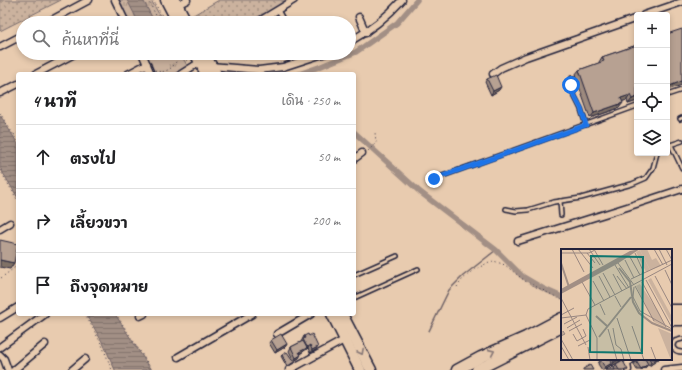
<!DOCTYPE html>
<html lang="th">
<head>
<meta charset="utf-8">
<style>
  :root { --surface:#fff; --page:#f2f2f2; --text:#202124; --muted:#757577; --line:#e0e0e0 }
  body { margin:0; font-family:Caveat,"Playpen Sans Thai",sans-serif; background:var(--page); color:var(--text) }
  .controls { position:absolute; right:12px; top:12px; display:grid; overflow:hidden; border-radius:4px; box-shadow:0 2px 6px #0003 }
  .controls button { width:36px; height:36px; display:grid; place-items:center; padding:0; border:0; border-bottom:1px solid var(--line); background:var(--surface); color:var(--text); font:20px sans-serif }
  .stop { position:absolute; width:12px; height:12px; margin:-9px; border:3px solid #1a73e8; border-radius:50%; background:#fff }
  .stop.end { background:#1a73e8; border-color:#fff; box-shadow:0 1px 4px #0008 }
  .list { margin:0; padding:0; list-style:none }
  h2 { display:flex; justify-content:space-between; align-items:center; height:52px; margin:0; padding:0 16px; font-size:17px }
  h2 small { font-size:13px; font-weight:400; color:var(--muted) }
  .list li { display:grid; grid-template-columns:26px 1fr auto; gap:12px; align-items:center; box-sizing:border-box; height:64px; padding:0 16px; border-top:1px solid var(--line) }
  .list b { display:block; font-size:15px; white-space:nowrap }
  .list em { font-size:13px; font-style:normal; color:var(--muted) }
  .icon { flex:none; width:22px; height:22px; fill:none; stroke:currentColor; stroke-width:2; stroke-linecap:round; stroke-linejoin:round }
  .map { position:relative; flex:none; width:682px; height:370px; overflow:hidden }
  .search { position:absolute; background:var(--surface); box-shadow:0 2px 6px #0003; left:16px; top:16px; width:340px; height:44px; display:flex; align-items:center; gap:10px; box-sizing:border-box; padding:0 14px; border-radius:22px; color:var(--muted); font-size:15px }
  .panel { position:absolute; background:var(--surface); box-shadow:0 2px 6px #0003; left:16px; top:72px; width:340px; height:244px; border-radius:4px }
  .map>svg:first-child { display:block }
</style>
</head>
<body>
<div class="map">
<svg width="682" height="370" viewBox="0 0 682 370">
  <defs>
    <pattern id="grass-dots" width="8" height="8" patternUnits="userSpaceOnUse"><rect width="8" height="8" fill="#cbb29e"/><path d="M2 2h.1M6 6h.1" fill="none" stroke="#a49082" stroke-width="1.8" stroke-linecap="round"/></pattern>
    <pattern id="park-tufts" width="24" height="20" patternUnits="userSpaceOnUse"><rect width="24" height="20" fill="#cbb29e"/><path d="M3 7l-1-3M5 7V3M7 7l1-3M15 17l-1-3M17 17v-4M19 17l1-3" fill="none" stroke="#a49082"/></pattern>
    <pattern id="water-rules" width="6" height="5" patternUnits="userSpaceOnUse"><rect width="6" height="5" fill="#a28f85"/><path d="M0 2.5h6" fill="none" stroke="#84746e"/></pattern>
  </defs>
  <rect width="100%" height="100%" fill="#e8cbaf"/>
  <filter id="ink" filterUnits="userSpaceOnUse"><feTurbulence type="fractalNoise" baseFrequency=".025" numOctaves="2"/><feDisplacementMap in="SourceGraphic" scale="8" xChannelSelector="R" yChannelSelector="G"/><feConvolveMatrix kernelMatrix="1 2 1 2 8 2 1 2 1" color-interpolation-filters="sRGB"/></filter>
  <g filter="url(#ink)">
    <g fill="url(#grass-dots)" stroke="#766a6c">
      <polygon points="0,0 61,0 0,31"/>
      <polygon points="219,0 294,0 254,23 193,23 190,17"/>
    </g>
    <g fill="url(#park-tufts)" stroke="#766a6c">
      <polygon points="117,0 151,0 164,23 128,23"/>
      <polygon points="144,53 180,53 188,67 176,74 153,74"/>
    </g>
    <g fill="url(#water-rules)" stroke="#6f6367">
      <polygon points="127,0 143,0 155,23 139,23"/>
      <polygon points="0,115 18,144 18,198 0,168"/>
      <polygon points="86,314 115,314 151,370 115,370 104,345"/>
    </g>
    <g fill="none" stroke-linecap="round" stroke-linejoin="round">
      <polyline stroke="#6f6367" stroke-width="1.5" points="429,331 449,290 463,276 496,250"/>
      <g stroke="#a28f85" stroke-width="5.5">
        <polyline points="299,74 319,67 356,52 397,23 417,0"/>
        <polyline points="354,132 420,192 496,250 522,276 544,289 562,297"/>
      </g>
      <defs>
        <g id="service">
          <polyline points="278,10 285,23"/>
          <polyline points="572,78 572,91 581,109 586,125"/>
          <polyline points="667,95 682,90"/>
          <polyline points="680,119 682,118"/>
          <polyline points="671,145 682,168"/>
          <polyline points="667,146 682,141"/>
          <polyline points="434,179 637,106"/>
          <polyline points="560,201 561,215"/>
          <polyline points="506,209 516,211 528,210 554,202 581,198 632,184 646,178 653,168 657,153"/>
          <polyline points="354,275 397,256"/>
          <polyline points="354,298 418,269"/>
          <path d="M682 339 675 341C670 347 675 352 682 352"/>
        </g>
        <g id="minor">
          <polyline points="115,0 126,23"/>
          <polyline points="177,5 187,0"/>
          <polyline points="644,15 682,2"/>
          <polyline points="359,17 366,33"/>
          <polyline points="46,23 89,0"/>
          <polyline points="256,23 294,0"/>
          <path d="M349 42C369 31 387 17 402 0"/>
          <polyline points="0,47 23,35"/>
          <polyline points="142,53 151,74"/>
          <polyline points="211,66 259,70 283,67 326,53"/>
          <polyline points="36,74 76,53"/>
          <polyline points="128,74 147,64"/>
          <polyline points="181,74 200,62"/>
          <polyline points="493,74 501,68 526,57 637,18"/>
          <polyline points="0,93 18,84"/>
          <polyline points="354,159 362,153"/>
          <polyline points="0,229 10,223"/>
          <polyline points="518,241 627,207 682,189"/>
          <polyline points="140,316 144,314"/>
          <polyline points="0,318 18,307"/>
          <polyline points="277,334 311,314"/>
          <polyline points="0,347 45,314"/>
          <polyline points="0,355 4,359 8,370"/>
          <polyline points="178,357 252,314"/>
          <polyline points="14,370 45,344"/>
          <polyline points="72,370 85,359"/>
          <polyline points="289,370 344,340"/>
          <polyline points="628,370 627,364 632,359"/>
          <polyline points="664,370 682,368"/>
        </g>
        <g id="primary">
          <polyline points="166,0 178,23"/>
          <polyline points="175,0 187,23"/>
          <polyline points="195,53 206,74"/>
          <polyline points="204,53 216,74"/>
          <polyline points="671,310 682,310"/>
          <polyline points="332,314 360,370"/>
          <polyline points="342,314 371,370"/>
          <polyline points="671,320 682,320"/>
          <polyline points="457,370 481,357 526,337 562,318"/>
          <polyline points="477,370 562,327"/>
        </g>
      </defs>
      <use href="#service" stroke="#22223b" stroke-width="6"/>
      <use href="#minor" stroke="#22223b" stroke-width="9"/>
      <use href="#primary" stroke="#22223b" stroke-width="13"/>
      <g stroke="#22223b" stroke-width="1" stroke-dasharray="1 3" stroke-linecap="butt">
        <polyline points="148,0 160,23"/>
        <polyline points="153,0 166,23"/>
        <polyline points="183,53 188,63"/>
        <path d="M155 70C166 76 179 64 178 53"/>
        <polyline points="0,113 18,142"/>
        <polyline points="14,135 18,133"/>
        <polyline points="368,151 376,143 375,132"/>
        <polyline points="0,170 18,201"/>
        <polyline points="1,278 18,265"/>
        <polyline points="457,287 462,280 471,272 489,262 494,261 505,265 525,281 562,300"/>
        <polyline points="85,314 102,345 112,370"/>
        <polyline points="116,314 152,370"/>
      </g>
      <use href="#service" stroke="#e8cbaf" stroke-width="3"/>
      <use href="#minor" stroke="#e8cbaf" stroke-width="6"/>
      <use href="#primary" stroke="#e8cbaf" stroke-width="10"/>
    </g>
    <g fill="#9d8a7e" stroke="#22223b">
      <polygon points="637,45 637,101 628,104 627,100 622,101 619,108 590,118 575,75 579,70 599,63 599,62 602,57"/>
      <polygon points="487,79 499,90 491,95 485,82"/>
      <polygon points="304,336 316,350 310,353 308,348 300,354 299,358 294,361 289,351 291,347 301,342"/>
      <polygon points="271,340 287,344 285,347 275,353 269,343"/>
      <polygon points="282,355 292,364 287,367 281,356"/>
      <polygon points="602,359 621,359 619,362 612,366 611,364 610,366 603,370 602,370 598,364 600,360"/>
      <polygon points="640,359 659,359 649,366 648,364 646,367 641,370 637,370 634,365 636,361"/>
      <polygon points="616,365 628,370 606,370 614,368"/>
    </g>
    <g fill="#807166" stroke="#22223b">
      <polygon points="682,81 682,85 667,90 667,87"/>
      <polygon points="501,87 499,90 491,95 493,91"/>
      <polygon points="630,95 627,100 618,103 621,98"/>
      <polygon points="637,97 637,101 628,104 632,99"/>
      <polygon points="623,103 619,108 590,118 594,113"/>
      <polygon points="0,260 14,263 10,269 0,267"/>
      <polygon points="287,344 285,347 275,353 277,350"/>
      <polygon points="310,345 308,348 305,350 304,351 297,355 299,352"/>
      <polygon points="318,347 316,350 310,353 312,350"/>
      <polygon points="301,355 299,358 294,361 296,358"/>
      <polygon points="621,359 619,362 612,366 614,362"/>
      <polygon points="657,359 659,359 649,366 651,362"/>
      <polygon points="612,363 610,366 603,370 605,367"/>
      <polygon points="648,364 646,367 641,370 640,370 641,369"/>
    </g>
    <g fill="#b7a192" stroke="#22223b">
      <polygon points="682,29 682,81 667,87 667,34"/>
      <polygon points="637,45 637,97 632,99 630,95 621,98 623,103 594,113 579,70 604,61 602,57"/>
      <polygon points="496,75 501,87 493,91 487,79"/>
      <polygon points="0,240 18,244 14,263 0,260"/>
      <polygon points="281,334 287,344 277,350 271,340"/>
      <polygon points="308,334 309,336 312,334 318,347 312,350 310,345 307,347 303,339 305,338 304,336"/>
      <polygon points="303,341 307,348 299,352 301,355 296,358 291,347"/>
      <polygon points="287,352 294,362 288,366 282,355"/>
      <polygon points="602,359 610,359 612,363 605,367 600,360"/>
      <polygon points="612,359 620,359 614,362"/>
      <polygon points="640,359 645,359 648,364 641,369 636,361"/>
      <polygon points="649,359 657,359 651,362"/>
      <polygon points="623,361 628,370 619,370 616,365"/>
      <polygon points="590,365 593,370 583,370 583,369"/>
      <polygon points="613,366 615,370 606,370"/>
    </g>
    <defs><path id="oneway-chevron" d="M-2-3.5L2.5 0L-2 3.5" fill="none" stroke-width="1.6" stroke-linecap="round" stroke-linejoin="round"/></defs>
    <g stroke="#857675">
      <use href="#oneway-chevron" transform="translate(361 352) rotate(63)"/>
      <use href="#oneway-chevron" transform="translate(492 352) rotate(-24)"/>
    </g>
  </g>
  <g fill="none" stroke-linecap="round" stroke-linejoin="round" filter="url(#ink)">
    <polyline stroke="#1a73e8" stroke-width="5" points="434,179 586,125 581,108 572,91 571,85"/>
  </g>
  <g transform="translate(561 249)">
    <rect width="111" height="111" fill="#e8cbaf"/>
    <path d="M79 1 89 21 85 23 75 3ZM79 35 97 62 105 78 93 73 75 37ZM97 79 111 85V111H110Z" fill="#cbb29e"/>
    <path d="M86 0 91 11 95 9 100 17 89 21 79 1ZM90 29 111 68V75L87 31Z" fill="#cbb29e"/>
    <path d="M79 0 56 15 0 45V40L69 2Z" fill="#a28f85"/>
    <path fill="none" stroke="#a28f85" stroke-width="2" d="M0 14 8 38M58 19 69 33 72 53 78 64 91 74 111 82M35 67 46 77M38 88 70 48"/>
    <path fill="none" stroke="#998781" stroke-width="1" d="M11 0 23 23M17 0 32 19M28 0 39 16M93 0 102 16M98 0 106 16M105 0 111 11M34 2 42 16M0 4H28L36 0M26 4 34 14M74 4 83 24M69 8 79 26M64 11 73 29M57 14 73 36M54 16 68 39M104 21 111 36M42 24 54 46M52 25 61 42M38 27 49 48M56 27 66 40M94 27 111 59M70 30 111 11M85 31 111 79M32 32 43 52M21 33 34 56M81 33 105 78M74 37 93 72M73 38 72 48 79 62 111 80M54 47 60 58M0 49 25 96M39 55 44 66M0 66 13 59M0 69 25 66M56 69 70 111M3 75 16 68M71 77 83 111M6 79 19 71M52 79 55 96 60 100 63 111M47 80 56 111M8 82 21 75M12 85 16 92 25 87 22 80M0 87 4 85 2 82V86M0 90 12 111M0 97 8 111M17 97 29 91M27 98 29 111M90 98 95 111M36 111V89L25 66 27 60 111 15"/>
    <path fill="#0f766e" fill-opacity="0.15" stroke="#0f766e" stroke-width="2" d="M30 7 82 8 81 104 29 103Z"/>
    <rect width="111" height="111" fill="none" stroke="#22223b" stroke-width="2"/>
  </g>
</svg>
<div class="controls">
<button>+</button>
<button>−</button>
<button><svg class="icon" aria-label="locate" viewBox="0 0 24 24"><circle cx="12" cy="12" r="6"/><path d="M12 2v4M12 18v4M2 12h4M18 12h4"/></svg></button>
<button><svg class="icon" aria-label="layers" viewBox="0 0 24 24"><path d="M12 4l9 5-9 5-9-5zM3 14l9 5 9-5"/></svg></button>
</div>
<div class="stop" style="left:571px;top:85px"></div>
<div class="stop end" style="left:434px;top:179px"></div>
<div class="search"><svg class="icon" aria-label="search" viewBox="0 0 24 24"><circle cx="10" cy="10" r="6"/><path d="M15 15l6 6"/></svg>ค้นหาที่นี่</div>
<section class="panel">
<h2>4 นาที<small>เดิน · 250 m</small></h2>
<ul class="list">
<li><svg class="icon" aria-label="ahead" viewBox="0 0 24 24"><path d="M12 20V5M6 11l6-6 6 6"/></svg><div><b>ตรงไป</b></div><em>50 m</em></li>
<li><svg class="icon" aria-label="right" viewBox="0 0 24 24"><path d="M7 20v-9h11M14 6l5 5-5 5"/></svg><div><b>เลี้ยวขวา</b></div><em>200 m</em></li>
<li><svg class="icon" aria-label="arrive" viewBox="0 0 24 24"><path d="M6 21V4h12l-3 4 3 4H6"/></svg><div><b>ถึงจุดหมาย</b></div></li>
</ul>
</section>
</div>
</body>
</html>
